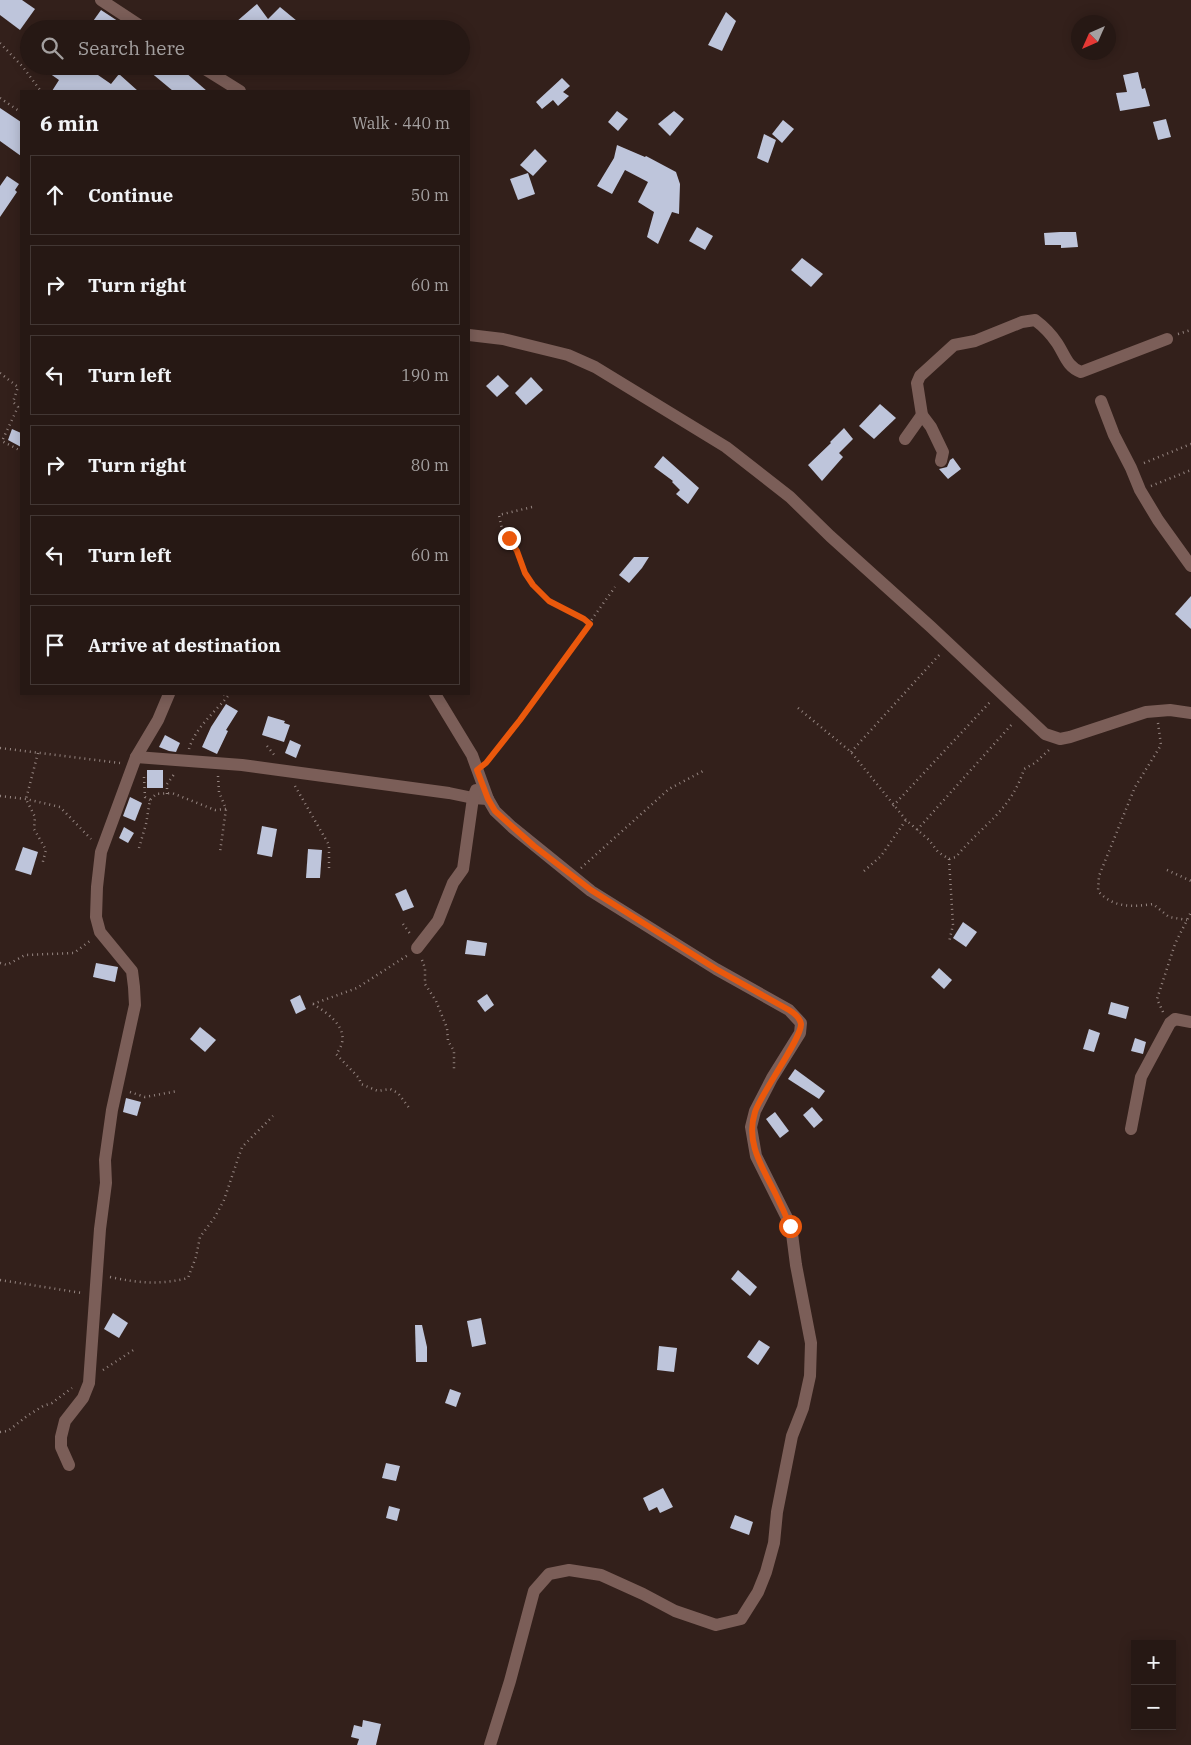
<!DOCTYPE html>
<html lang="en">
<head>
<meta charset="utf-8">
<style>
  :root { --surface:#261814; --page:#2e211d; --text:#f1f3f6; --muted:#a4a0a0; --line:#423734 }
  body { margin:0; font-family:"IBM Plex Serif",serif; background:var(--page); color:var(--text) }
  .controls { position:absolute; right:15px; bottom:15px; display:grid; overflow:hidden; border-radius:0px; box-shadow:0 2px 12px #0003 }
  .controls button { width:45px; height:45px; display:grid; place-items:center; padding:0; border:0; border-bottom:1px solid var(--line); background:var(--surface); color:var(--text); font:25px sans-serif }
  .compass { position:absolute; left:1071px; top:15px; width:45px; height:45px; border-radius:50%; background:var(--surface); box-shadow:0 2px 12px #0003; rotate:225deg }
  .stop { position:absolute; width:15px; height:15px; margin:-11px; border:4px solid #ea580c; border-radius:50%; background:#fff }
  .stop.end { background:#ea580c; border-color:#fff; box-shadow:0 1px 5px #0008 }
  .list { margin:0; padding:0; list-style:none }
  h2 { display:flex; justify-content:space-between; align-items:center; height:65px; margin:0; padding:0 20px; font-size:21px }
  h2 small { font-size:16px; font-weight:400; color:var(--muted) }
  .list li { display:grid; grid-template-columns:32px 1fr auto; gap:15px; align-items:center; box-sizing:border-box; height:80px; margin:0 10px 10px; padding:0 10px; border:1px solid var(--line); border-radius:0px }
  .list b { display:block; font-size:19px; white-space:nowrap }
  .list em { font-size:16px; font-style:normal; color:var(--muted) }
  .icon { flex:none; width:28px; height:28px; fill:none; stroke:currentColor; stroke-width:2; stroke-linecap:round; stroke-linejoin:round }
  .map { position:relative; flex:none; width:1191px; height:1745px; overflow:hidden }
  .search { position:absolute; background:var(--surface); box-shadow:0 2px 12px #0003; left:20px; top:20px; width:450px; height:55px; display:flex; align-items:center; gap:12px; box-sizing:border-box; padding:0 18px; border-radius:28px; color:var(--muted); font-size:19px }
  .panel { position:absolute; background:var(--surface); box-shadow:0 2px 12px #0003; left:20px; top:90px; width:450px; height:605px; border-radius:0px }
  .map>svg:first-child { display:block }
</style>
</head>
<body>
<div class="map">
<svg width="1191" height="1745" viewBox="0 0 1191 1745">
  <rect width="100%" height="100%" fill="#33201b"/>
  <g fill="#bec5db">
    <polygon points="0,0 22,0 35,9 20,30 0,15"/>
    <polygon points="257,4 268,19 280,7 297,21 290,29 241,29 236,22"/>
    <polygon points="101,10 130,29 97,29 91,24"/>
    <polygon points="726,12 736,21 722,51 708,45"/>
    <polygon points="39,66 85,66 111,84 119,74 138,91 52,91 59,80"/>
    <polygon points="143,66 178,66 207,91 173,91"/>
    <polygon points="1138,72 1142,89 1145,88 1150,106 1120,111 1116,93 1127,92 1123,75"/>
    <polygon points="562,78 570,86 563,92 569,96 558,106 553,100 542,109 536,102"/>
    <polygon points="0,108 21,122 21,156 0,141"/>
    <polygon points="617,111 628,119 618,131 608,122"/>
    <polygon points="674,111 684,119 670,136 658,124"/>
    <polygon points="1166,119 1171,137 1158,140 1153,122"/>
    <polygon points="783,120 794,129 782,143 772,134"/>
    <polygon points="764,134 776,140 768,163 757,158"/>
    <polygon points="617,145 645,157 646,156 676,172 680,184 679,214 672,212 658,244 647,237 654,212 638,202 648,182 625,170 612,194 597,186 614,158"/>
    <polygon points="535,149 547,161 533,176 520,165"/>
    <polygon points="528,173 535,194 518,200 510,179"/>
    <polygon points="7,176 19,184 15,190 17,192 0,217 0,186"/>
    <polygon points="697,227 713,236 705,250 689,241"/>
    <polygon points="1060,232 1076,232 1078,247 1061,248 1061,245 1045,245 1044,233"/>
    <polygon points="802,258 823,274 811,287 791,270"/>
    <polygon points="498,375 509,386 497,397 486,386"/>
    <polygon points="531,377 543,390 526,405 515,393"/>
    <polygon points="880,404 896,418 874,439 859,426"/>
    <polygon points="844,428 853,439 839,453 843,457 822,481 808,465 831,443 830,442"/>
    <polygon points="12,429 21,433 21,447 8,440"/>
    <polygon points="663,456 699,488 688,504 676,494 680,490 672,482 673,481 654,467"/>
    <polygon points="953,458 961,469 948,479 939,469 947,467 950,460"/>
    <polygon points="634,557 649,557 642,568 629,583 619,575"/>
    <polygon points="1191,596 1191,629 1175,614"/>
    <polygon points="226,704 238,711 226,730 228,731 217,754 202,747 211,727"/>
    <polygon points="268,716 285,721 284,723 290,725 284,742 262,735"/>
    <polygon points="165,735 180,743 176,752 169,751 159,747"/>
    <polygon points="290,740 301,745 296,758 285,753"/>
    <rect x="147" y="770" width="16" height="18"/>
    <polygon points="130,797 142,803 135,821 123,816"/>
    <polygon points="262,826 277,829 272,857 257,854"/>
    <polygon points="124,827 134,833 128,843 119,838"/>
    <polygon points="23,847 38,852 31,875 15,870"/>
    <polygon points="308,849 322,850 320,878 306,878"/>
    <polygon points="406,889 414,907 403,911 395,894"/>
    <polygon points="963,922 977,932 966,947 953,938"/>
    <polygon points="467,940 487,943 485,956 465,954"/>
    <polygon points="96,963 118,967 115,982 93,977"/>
    <polygon points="939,968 952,980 944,989 931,977"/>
    <polygon points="487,994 494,1005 485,1012 477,1001"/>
    <polygon points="300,995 306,1009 296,1014 290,1000"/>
    <polygon points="1111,1002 1129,1007 1126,1019 1108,1014"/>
    <polygon points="200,1027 216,1040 205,1052 190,1039"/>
    <polygon points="1089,1029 1100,1033 1094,1052 1083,1049"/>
    <polygon points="1135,1038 1146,1042 1143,1054 1131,1051"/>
    <polygon points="795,1069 825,1091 819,1099 788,1079"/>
    <polygon points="126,1098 141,1102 137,1116 123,1112"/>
    <polygon points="812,1107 823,1120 814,1128 803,1115"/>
    <polygon points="775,1112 789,1131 780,1138 766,1119"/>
    <polygon points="738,1270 757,1287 750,1296 731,1279"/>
    <polygon points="113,1313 128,1323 119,1338 104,1329"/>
    <polygon points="481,1318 486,1344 472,1347 467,1321"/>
    <polygon points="415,1325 422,1325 427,1347 427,1362 416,1362"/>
    <polygon points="759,1340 770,1347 758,1365 747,1357"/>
    <polygon points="659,1346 677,1348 674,1372 657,1370"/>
    <polygon points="450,1389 461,1393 456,1407 445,1403"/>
    <polygon points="386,1463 400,1466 396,1481 382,1478"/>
    <polygon points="663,1488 673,1507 660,1513 657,1507 649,1511 643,1498"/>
    <polygon points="389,1506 400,1509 397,1521 386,1518"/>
    <polygon points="735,1515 753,1522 749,1535 730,1528"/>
    <polygon points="363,1720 381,1724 376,1745 357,1745 359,1739 351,1737 354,1725 362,1727"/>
  </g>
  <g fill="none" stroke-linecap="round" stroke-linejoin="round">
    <g stroke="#958581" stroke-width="2.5" stroke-dasharray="1 4" stroke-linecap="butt">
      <polyline points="0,43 23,67 40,90"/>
      <polyline points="0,98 19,111"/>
      <polyline points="1178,334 1191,330"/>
      <polyline points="0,373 18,387 13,402 18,407 2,441 21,451"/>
      <polyline points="1144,463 1191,444"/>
      <polyline points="1151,486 1191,470"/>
      <polyline points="532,507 499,515 502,529 517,551 525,573 533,585 549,601 585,619 590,624"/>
      <path d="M798 708 851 752 906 820 929 840 938 852 949 859 956 857C982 825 1011 811 1024 769L1035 763 1050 749"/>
      <path d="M1158 723 1161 745 1135 787 1099 876 1098 891C1113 908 1132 907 1153 904L1169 917 1187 920"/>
      <polyline points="267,746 275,756"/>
      <polyline points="0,748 120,763"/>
      <path d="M189 749C195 728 215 712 228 696L223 694"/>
      <polyline points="851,752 941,653"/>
      <polyline points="38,753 26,799 35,817 34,829 46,850 42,865"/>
      <polyline points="488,761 520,720 615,587"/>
      <polyline points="218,776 219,792 226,809 220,852"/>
      <polyline points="144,777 145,797 150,800"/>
      <polyline points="295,786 329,845 329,870"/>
      <polyline points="167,794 167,784 175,773"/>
      <polyline points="0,796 26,799 60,807 91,839"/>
      <polyline points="893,806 991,701"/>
      <polyline points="917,830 1013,723"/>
      <polyline points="139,848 146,824 150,800 156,794 172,793 215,810 226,809"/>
      <polyline points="949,859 953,925 949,942"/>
      <polyline points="581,868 669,789 705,770"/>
      <polyline points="1167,870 1191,881"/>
      <polyline points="864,871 881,856 906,820"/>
      <polyline points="403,924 411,935"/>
      <polyline points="422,960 425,968 425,984 436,1001 447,1028 448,1041 454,1051 454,1071"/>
      <polyline points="0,963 7,965 25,955 74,953 91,940"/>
      <path d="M313 1004C331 1015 354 1032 336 1054L359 1078 361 1084 378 1091 390 1089 398 1093 410 1109"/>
      <polyline points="313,1004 357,988 408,955"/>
      <polyline points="1163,1012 1157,999 1175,944 1191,912"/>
      <polyline points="130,1092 145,1097 178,1091"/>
      <path d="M110 1277C138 1283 160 1285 188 1278L196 1257 200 1237 215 1217 224 1200 242 1147 273 1116"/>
      <polyline points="0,1280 82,1293"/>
      <polyline points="103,1370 135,1349"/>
      <polyline points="0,1432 8,1431 27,1416 43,1406 52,1403 72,1388"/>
    </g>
    <g stroke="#7b5e58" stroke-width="12">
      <polyline points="101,0 145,29"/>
      <polyline points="200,66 240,91"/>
      <polyline points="469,335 503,339 568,355 595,367 726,447 790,497 830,536 931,627 1045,734 1060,739 1070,737 1146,712 1170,710 1191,713"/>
      <polyline points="1101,401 1114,435 1131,468 1140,490 1158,520 1191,566"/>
      <polyline points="905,439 922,415"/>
      <path d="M941 461 943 452 931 427 922 415 917 383 920 376 954 345 975 341 1022 322 1035 320C1043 326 1051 334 1057 343 1065 355 1067 367 1081 372L1167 339"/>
      <polyline points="435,694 472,755 488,799 495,811 512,827 591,891 716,969 789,1010 801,1023 800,1033 772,1078 755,1111 751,1127 756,1156 791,1226 796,1265 811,1343 810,1376 803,1408 792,1436 777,1512 774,1543 766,1572 758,1592 741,1619 716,1625 675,1611 643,1594 601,1575 569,1570 549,1574 534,1591 510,1681 490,1745"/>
      <polyline points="136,757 242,765 449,793 473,798 488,799"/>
      <polyline points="417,948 438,921 453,883 463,869 473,798 476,790"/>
      <polyline points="1131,1129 1141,1077 1170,1023 1175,1019 1191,1022"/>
      <polyline points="69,1465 61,1447 61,1437 65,1421 83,1398 89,1383 100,1229 106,1183 105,1160 112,1110 135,1005 134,987 132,971 100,932 96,917 97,887 101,852 136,757 158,720 169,694"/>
    </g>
  </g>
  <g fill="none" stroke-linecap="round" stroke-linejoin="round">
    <path stroke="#ea580c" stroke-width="6" d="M509 538 517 551 525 573 533 585 549 601 584 619 590 624 520 720 486 763 477 770 488 799 495 811 534 846 591 890 716 969 789 1010C794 1013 800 1018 801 1024 802 1038 761 1093 755 1112 745 1143 763 1168 776 1195 781 1205 786 1216 790 1226"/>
  </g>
</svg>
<div class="controls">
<button>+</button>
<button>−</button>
</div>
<svg class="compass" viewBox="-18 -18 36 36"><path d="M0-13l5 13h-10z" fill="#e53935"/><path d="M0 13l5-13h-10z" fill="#a4a0a0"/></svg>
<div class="stop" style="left:790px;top:1226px"></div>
<div class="stop end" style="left:509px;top:538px"></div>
<div class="search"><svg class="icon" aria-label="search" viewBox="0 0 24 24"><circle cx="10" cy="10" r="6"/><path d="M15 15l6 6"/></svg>Search here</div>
<section class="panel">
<h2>6 min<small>Walk · 440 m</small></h2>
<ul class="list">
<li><svg class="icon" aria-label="ahead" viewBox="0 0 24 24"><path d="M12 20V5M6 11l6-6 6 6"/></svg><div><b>Continue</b></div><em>50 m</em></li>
<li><svg class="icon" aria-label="right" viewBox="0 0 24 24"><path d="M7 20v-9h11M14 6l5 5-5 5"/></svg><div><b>Turn right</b></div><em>60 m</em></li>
<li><svg class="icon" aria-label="left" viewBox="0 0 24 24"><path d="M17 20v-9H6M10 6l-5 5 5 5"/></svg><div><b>Turn left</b></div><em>190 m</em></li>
<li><svg class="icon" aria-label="right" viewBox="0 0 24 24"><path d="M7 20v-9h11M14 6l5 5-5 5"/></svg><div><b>Turn right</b></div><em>80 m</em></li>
<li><svg class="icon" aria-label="left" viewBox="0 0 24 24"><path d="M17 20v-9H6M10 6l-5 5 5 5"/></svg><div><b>Turn left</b></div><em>60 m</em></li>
<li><svg class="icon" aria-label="arrive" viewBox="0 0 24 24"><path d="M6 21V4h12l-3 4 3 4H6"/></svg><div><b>Arrive at destination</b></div></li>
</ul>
</section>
</div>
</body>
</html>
